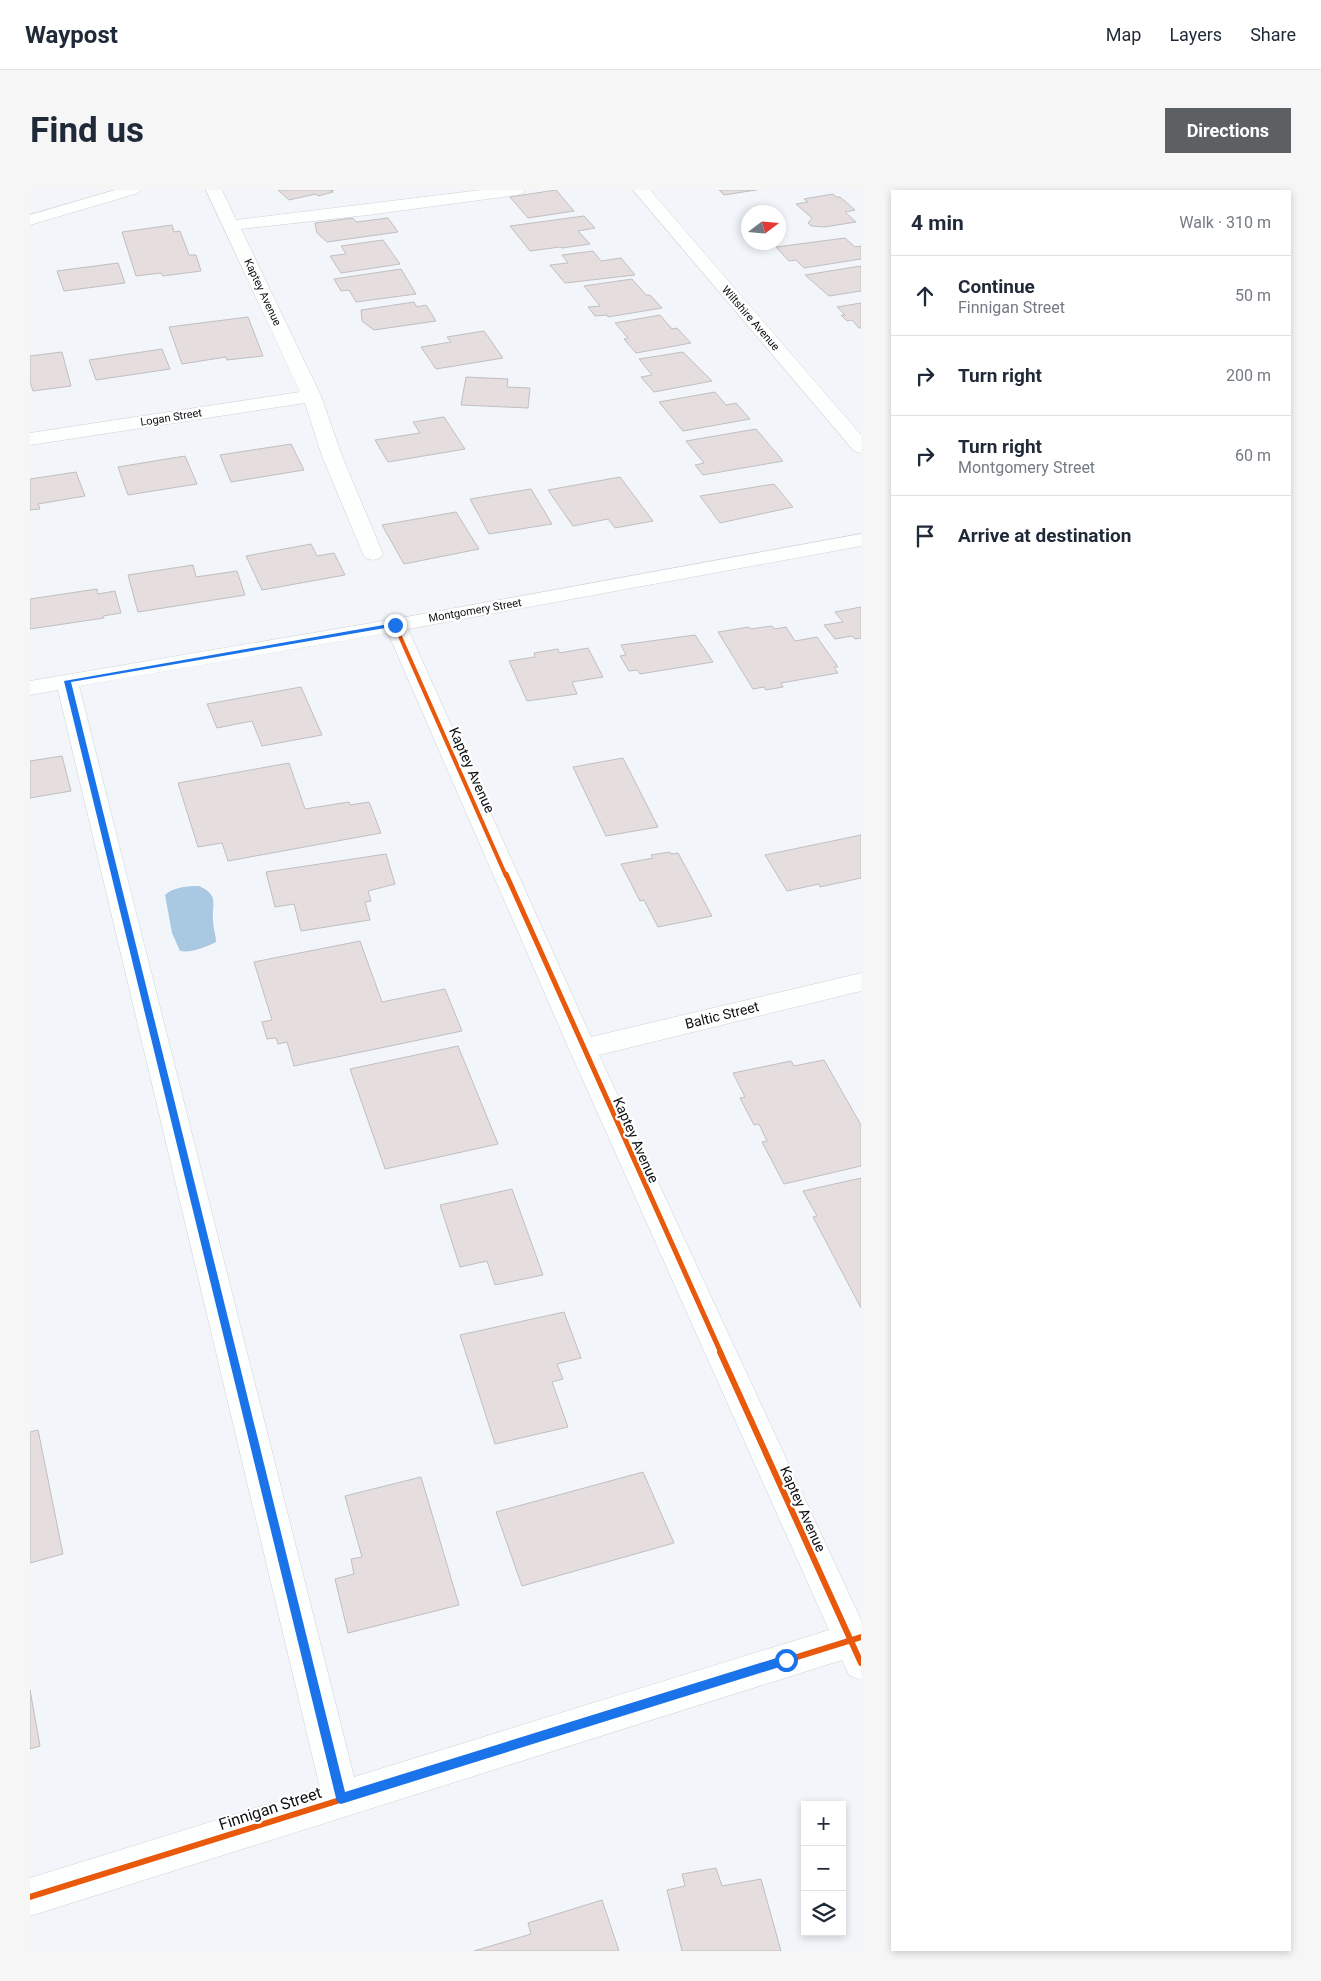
<!DOCTYPE html>
<html lang="en">
<head>
<meta charset="utf-8">
<style>
  :root { --surface:#fff; --page:#f6f6f7; --text:#1f2937; --muted:#747a83; --line:#e0e1e3; --accent:#5d6063 }
  body { margin:0; font-family:Roboto,sans-serif; background:var(--page); color:var(--text) }
  .controls { position:absolute; right:15px; bottom:15px; display:grid; overflow:hidden; border-radius:0px; box-shadow:0 2px 8px #0003 }
  .controls button { width:45px; height:45px; display:grid; place-items:center; padding:0; border:0; border-bottom:1px solid var(--line); background:var(--surface); color:var(--text); font:25px sans-serif }
  .compass { position:absolute; left:711px; top:15px; width:45px; height:45px; border-radius:50%; background:var(--surface); box-shadow:0 2px 8px #0003; rotate:74deg }
  .stop { position:absolute; width:15px; height:15px; margin:-11px; border:4px solid #1a73e8; border-radius:50%; background:#fff }
  .stop.end { background:#1a73e8; border-color:#fff; box-shadow:0 1px 5px #0008 }
  .list { margin:0; padding:0; list-style:none }
  h2 { display:flex; justify-content:space-between; align-items:center; height:65px; margin:0; padding:0 20px; font-size:21px }
  h2 small { font-size:16px; font-weight:400; color:var(--muted) }
  .list li { display:grid; grid-template-columns:32px 1fr auto; gap:15px; align-items:center; box-sizing:border-box; height:80px; padding:0 20px; border-top:1px solid var(--line) }
  .list b { display:block; font-size:19px; white-space:nowrap }
  .list p { margin:0; font-size:16px; white-space:nowrap; color:var(--muted) }
  .list em { font-size:16px; font-style:normal; color:var(--muted) }
  .icon { flex:none; width:28px; height:28px; fill:none; stroke:currentColor; stroke-width:2; stroke-linecap:round; stroke-linejoin:round }
  .map { position:relative; flex:none; width:831px; height:1761px; overflow:hidden; border-radius:0px }
  header { display:flex; align-items:center; gap:30px; box-sizing:border-box; height:70px; padding:0 25px; background:var(--surface); border-bottom:1px solid var(--line) }
  header strong { font-size:24px }
  nav { display:flex; gap:28px; margin-inline-start:auto; font-size:18px }
  .intro { display:flex; align-items:center; justify-content:space-between; box-sizing:border-box; height:120px; padding:0 30px }
  h1 { margin:0; font-size:35px }
  .button { padding:12px 22px; border-radius:0px; background:var(--accent); color:#fff; font-size:18px; font-weight:700 }
  main { display:flex; gap:30px; padding:0 30px }
  aside { flex:1; background:var(--surface); border-radius:0px; box-shadow:0 2px 8px #0003 }
  .map>svg:first-child { display:block }
</style>
</head>
<body>
<header>
<strong>Waypost</strong>
<nav><a>Map</a><a>Layers</a><a>Share</a></nav>
</header>
<div class="intro"><h1>Find us</h1><a class="button">Directions</a></div>
<main>
<div class="map">
<svg width="831" height="1761" viewBox="0 0 831 1761">
  <rect width="100%" height="100%" fill="#f2f5fa"/>
  <path fill="#a9c9e2" d="M169 696C189 705 182 713 183 731 183 738 186 745 186 752 176 757 162 763 150 761L142 743 135 705C143 697 158 696 169 696Z"/>
  <g fill="#e5ddde" stroke="#c0bfc1">
    <polygon points="248,0 304,0 301,1 303,2 288,6 286,4 259,10"/>
    <polygon points="526,0 544,21 498,28 480,7"/>
    <polygon points="689,0 726,0 694,5"/>
    <polygon points="803,4 806,7 810,7 825,20 815,22 826,32 794,37 781,36 778,33 782,28 766,14 778,12 774,9"/>
    <polygon points="554,26 565,38 548,41 560,54 532,58 530,57 500,61 480,36"/>
    <polygon points="323,28 326,32 358,28 368,42 297,52 287,43 285,33"/>
    <polygon points="142,35 144,42 150,41 159,65 166,65 171,81 133,86 131,83 106,86 92,42"/>
    <polygon points="815,48 825,57 831,56 831,69 774,78 766,70 759,71 746,57"/>
    <polygon points="353,50 370,74 311,83 300,66 316,64 311,56"/>
    <polygon points="563,61 571,71 591,68 605,85 535,93 520,75 538,73 532,65"/>
    <polygon points="88,73 95,93 34,101 27,81"/>
    <polygon points="831,76 831,101 799,106 775,85"/>
    <polygon points="371,79 386,104 326,112 319,100 311,101 304,89"/>
    <polygon points="602,89 616,105 620,105 632,118 578,127 577,125 565,126 558,117 570,116 554,96"/>
    <polygon points="384,112 387,117 396,115 406,131 344,140 332,131 331,120"/>
    <polygon points="831,113 831,138 829,138 822,130 817,131 811,125 815,125 807,117"/>
    <polygon points="630,125 642,139 647,138 661,153 606,163 594,149 598,148 585,133"/>
    <polygon points="218,127 233,166 197,170 196,167 152,174 139,137"/>
    <polygon points="454,141 473,168 406,179 391,157 421,152 417,147"/>
    <polygon points="132,159 140,179 66,190 59,170"/>
    <polygon points="32,162 41,196 3,201 0,192 0,166"/>
    <polygon points="653,162 682,191 624,202 611,187 622,185 609,169"/>
    <polygon points="436,187 478,189 477,197 500,198 498,218 431,215"/>
    <polygon points="685,202 696,215 706,213 720,229 653,241 629,212"/>
    <polygon points="414,227 435,259 358,272 345,250 390,243 383,232"/>
    <polygon points="726,239 753,271 673,285 665,275 674,273 656,251"/>
    <polygon points="261,254 274,280 201,292 190,265"/>
    <polygon points="155,266 167,294 98,305 88,277"/>
    <polygon points="46,282 55,306 8,314 10,319 0,320 0,289"/>
    <polygon points="590,287 623,331 585,338 578,329 543,336 518,300"/>
    <polygon points="744,294 763,317 690,333 670,306"/>
    <polygon points="501,299 522,334 459,344 440,309"/>
    <polygon points="426,322 449,359 374,374 352,335"/>
    <polygon points="281,354 287,366 304,363 315,385 232,400 216,366"/>
    <polygon points="163,375 166,387 207,381 215,405 108,422 98,385"/>
    <polygon points="67,399 68,404 85,401 91,423 73,426 74,428 0,439 0,409"/>
    <polygon points="831,417 831,448 825,449 822,446 805,449 794,435 813,432 805,422"/>
    <polygon points="742,436 745,439 756,437 765,451 787,447 808,477 804,477 808,483 751,493 753,497 736,500 734,497 723,499 688,442 719,437 720,439"/>
    <polygon points="665,445 683,472 610,484 607,480 599,481 590,466 596,465 591,455"/>
    <polygon points="558,458 573,487 542,492 547,504 497,511 479,471 505,467 504,463 528,459 529,463"/>
    <polygon points="271,497 292,545 232,556 222,531 187,538 177,514"/>
    <polygon points="32,566 41,601 0,608 0,571"/>
    <polygon points="593,568 628,637 576,646 543,577"/>
    <polygon points="259,573 275,619 319,612 320,615 339,612 351,643 198,671 192,653 168,657 148,593"/>
    <polygon points="831,645 831,688 790,697 789,694 757,701 735,665"/>
    <polygon points="640,662 641,664 648,663 682,726 628,737 614,710 610,711 591,674 623,668 621,665"/>
    <polygon points="356,664 365,694 338,701 341,711 335,712 340,730 271,741 264,714 245,717 236,682"/>
    <polygon points="330,751 352,812 415,799 432,841 264,876 257,852 248,854 246,848 237,849 232,832 242,830 224,772"/>
    <polygon points="428,856 468,954 355,979 320,879"/>
    <polygon points="794,870 831,935 831,976 754,994 732,952 737,951 729,934 724,935 710,908 715,907 703,883 761,871 764,876"/>
    <polygon points="831,988 831,1118 783,1027 787,1026 773,1001"/>
    <polygon points="482,999 513,1085 465,1095 457,1071 430,1077 410,1015"/>
    <polygon points="534,1122 551,1168 527,1174 533,1189 522,1192 538,1237 465,1254 430,1145"/>
    <polygon points="8,1240 33,1364 0,1373 0,1242"/>
    <polygon points="613,1282 644,1353 492,1396 466,1322"/>
    <polygon points="391,1287 429,1415 318,1443 305,1389 324,1384 321,1369 332,1367 315,1306"/>
    <polygon points="0,1500 10,1556 0,1559"/>
    <polygon points="686,1678 692,1696 731,1689 751,1761 652,1761 637,1700 655,1696 652,1684"/>
    <polygon points="572,1710 589,1761 444,1761 501,1744 498,1733"/>
  </g>
  <g fill="none" stroke-linecap="round" stroke-linejoin="round">
    <defs>
      <g id="minor">
        <polygon points="85,0 110,0 108,3 0,35 0,25"/>
        <polygon points="176,0 192,0 206,30 451,0 495,0 493,3 487,5 338,25 211,39 291,206 312,266 353,364 350,368 343,370 336,368 333,364 292,266 275,213 0,255 0,243 270,202"/>
        <polygon points="603,0 620,0 831,245 831,263 824,261"/>
        <path d="M831 344V356L378 439 561 847 831 783V801L569 865 831 1430V1490L819 1485 812 1470 0 1726V1688L290 1598 28 500 0 505V491L365 429ZM358 443 539 859 799 1440 324 1587 49 496Z"/>
      </g>
    </defs>
    <use href="#minor" stroke="#cfd1d5" stroke-width="1"/>
    <use href="#minor" fill="#fdfefe" fill-rule="evenodd"/>
    <defs>
      <polyline id="cycleway-far2" points="365,435 476,686"/>
      <polyline id="cycleway-far1" points="476,684 691,1163"/>
      <g id="cycleway">
        <polyline points="690,1162 831,1473"/>
        <polyline points="0,1707 831,1447"/>
      </g>
    </defs>
    <use href="#cycleway-far2" stroke="#fff" stroke-width="6"/>
    <use href="#cycleway-far1" stroke="#fff" stroke-width="8"/>
    <use href="#cycleway" stroke="#fff" stroke-width="9"/>
    <use href="#cycleway-far2" stroke="#e8590c" stroke-width="4"/>
    <use href="#cycleway-far1" stroke="#e8590c" stroke-width="5"/>
    <use href="#cycleway" stroke="#e8590c" stroke-width="6"/>
  </g>
  <polygon fill="#1a73e8" points="365,433 368,435 367,436 41,492 315,1602 756,1465 761,1470 756,1475 311,1614 307,1612 306,1608 34,491"/>
  <g text-anchor="middle" stroke-width="4.5" stroke-linejoin="round" paint-order="stroke">
    <g font-size="11" fill="#0d0f12" stroke="#fff">
      <text transform="translate(233 102) rotate(65)" y="4">Kaptey Avenue</text>
      <text transform="translate(721 128) rotate(49)" y="4">Wiltshire Avenue</text>
      <text transform="translate(141 227) rotate(-9)" y="4">Logan Street</text>
      <text transform="translate(445 420) rotate(-10)" y="4">Montgomery Street</text>
    </g>
    <g font-size="14" fill="#0d0f12" stroke="#fff">
      <text transform="translate(442 580) rotate(66)" y="5">Kaptey Avenue</text>
      <text transform="translate(692 825) rotate(-14)" y="5">Baltic Street</text>
      <text transform="translate(606 950) rotate(66)" y="5">Kaptey Avenue</text>
      <text transform="translate(773 1319) rotate(66)" y="5">Kaptey Avenue</text>
    </g>
    <g font-size="16" fill="#0d0f12" stroke="#fff">
      <text transform="translate(240 1618) rotate(-18)" y="6">Finnigan Street</text>
    </g>
  </g>
</svg>
<div class="controls">
<button>+</button>
<button>−</button>
<button><svg class="icon" aria-label="layers" viewBox="0 0 24 24"><path d="M12 4l9 5-9 5-9-5zM3 14l9 5 9-5"/></svg></button>
</div>
<svg class="compass" viewBox="-18 -18 36 36"><path d="M0-13l5 13h-10z" fill="#e53935"/><path d="M0 13l5-13h-10z" fill="#747a83"/></svg>
<div class="stop" style="left:756px;top:1470px"></div>
<div class="stop end" style="left:365px;top:435px"></div>
</div>
<aside>
<h2>4 min<small>Walk · 310 m</small></h2>
<ul class="list">
<li><svg class="icon" aria-label="ahead" viewBox="0 0 24 24"><path d="M12 20V5M6 11l6-6 6 6"/></svg><div><b>Continue</b><p>Finnigan Street</p></div><em>50 m</em></li>
<li><svg class="icon" aria-label="right" viewBox="0 0 24 24"><path d="M7 20v-9h11M14 6l5 5-5 5"/></svg><div><b>Turn right</b></div><em>200 m</em></li>
<li><svg class="icon" aria-label="right" viewBox="0 0 24 24"><path d="M7 20v-9h11M14 6l5 5-5 5"/></svg><div><b>Turn right</b><p>Montgomery Street</p></div><em>60 m</em></li>
<li><svg class="icon" aria-label="arrive" viewBox="0 0 24 24"><path d="M6 21V4h12l-3 4 3 4H6"/></svg><div><b>Arrive at destination</b></div></li>
</ul>
</aside>
</main>
</body>
</html>
